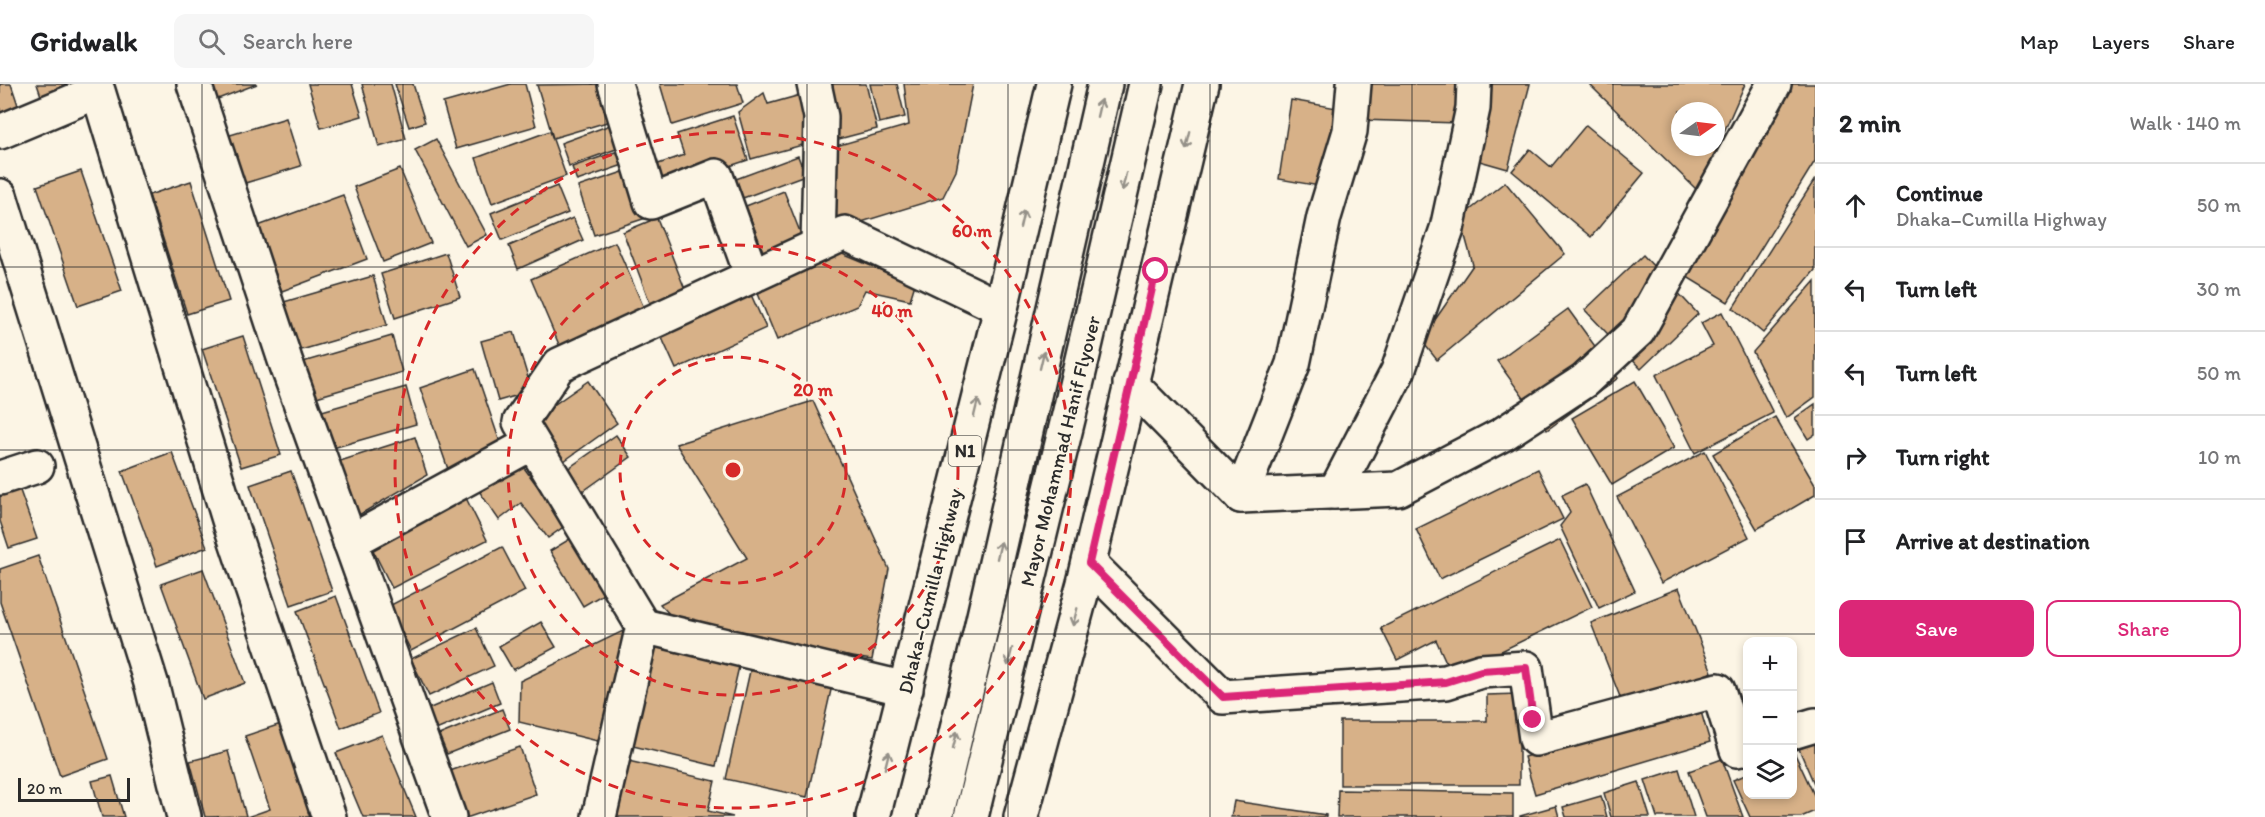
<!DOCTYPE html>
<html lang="en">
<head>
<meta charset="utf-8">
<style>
  :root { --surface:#fff; --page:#f6f6f6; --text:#202124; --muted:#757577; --line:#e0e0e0; --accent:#db2777 }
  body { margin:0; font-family:Itim,sans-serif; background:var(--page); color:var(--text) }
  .controls { position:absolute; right:18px; bottom:18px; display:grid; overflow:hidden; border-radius:12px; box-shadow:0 3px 9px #0003 }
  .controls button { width:54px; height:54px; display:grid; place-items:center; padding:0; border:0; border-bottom:2px solid var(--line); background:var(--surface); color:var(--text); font:30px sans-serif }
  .compass { position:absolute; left:1671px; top:18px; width:54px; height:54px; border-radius:50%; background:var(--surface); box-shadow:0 3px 9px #0003; rotate:76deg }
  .scale { position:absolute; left:18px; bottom:15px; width:112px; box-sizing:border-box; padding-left:6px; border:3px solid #2b2b2b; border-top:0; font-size:16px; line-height:21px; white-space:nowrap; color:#2b2b2b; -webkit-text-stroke:4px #fcf5e5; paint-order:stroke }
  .stop { position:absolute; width:18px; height:18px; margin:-14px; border:4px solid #db2777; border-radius:50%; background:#fff }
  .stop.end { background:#db2777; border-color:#fff; box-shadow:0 2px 6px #0008 }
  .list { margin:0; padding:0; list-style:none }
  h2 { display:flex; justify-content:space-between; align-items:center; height:78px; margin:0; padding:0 24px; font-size:26px }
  h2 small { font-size:20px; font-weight:400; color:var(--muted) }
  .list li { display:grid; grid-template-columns:39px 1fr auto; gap:18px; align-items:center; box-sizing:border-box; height:84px; padding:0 24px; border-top:2px solid var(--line) }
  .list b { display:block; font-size:22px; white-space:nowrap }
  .list p { margin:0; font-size:20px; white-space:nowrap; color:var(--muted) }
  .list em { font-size:20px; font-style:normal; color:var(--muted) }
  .actions { display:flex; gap:12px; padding:18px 24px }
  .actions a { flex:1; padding:14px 0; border:2px solid var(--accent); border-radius:12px; text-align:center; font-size:21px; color:var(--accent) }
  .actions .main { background:var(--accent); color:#fff }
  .icon { flex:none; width:33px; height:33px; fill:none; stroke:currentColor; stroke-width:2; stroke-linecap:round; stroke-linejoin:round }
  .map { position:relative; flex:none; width:1815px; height:733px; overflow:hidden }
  header { display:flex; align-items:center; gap:36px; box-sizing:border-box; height:84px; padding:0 30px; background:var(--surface); border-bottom:2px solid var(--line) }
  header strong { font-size:28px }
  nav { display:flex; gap:33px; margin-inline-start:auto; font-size:21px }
  .search { width:420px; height:54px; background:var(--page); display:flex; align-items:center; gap:15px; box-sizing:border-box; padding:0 21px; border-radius:12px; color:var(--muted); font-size:22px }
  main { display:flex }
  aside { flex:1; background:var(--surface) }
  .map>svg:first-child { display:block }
</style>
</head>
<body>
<header>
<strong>Gridwalk</strong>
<div class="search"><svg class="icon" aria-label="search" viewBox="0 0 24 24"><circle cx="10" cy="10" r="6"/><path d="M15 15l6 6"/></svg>Search here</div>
<nav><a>Map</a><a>Layers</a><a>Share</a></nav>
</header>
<main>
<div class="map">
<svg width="1815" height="733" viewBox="0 0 1815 733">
  <rect width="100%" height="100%" fill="#fcf5e5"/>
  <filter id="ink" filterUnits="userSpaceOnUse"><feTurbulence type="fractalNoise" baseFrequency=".0167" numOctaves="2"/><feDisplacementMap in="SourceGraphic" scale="12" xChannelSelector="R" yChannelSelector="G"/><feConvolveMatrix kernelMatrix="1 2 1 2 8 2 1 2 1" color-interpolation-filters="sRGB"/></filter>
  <g filter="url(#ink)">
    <g fill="#d7b188" stroke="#2b2b2b" stroke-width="1.5" fill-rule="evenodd">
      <polygon points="0,0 11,0 19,24 0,30"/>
      <polygon points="37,0 82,0 43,18"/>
      <polygon points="203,0 257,0 210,18"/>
      <polygon points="308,0 352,0 362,32 321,44"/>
      <polygon points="362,0 391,0 406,55 379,63"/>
      <polygon points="395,0 413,0 425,38 409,43"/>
      <polygon points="511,0 525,0 536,42 456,65 443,19"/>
      <polygon points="604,0 614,36 553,54 537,1"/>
      <polygon points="660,0 737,0 743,19 672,41"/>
      <polygon points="825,0 866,0 877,45 835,56"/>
      <polygon points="870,0 897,0 905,33 879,39"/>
      <polygon points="904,0 973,0 956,87 943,113 832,147 829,64 909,41"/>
      <polygon points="1360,0 1460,0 1459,39 1359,36"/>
      <polygon points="1488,0 1530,0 1508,85 1469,74"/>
      <path d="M1589 0H1745L1698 107ZM1680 27H1716V63H1680Z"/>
      <polygon points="1788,0 1815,0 1815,77 1728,218 1674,185"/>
      <polygon points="764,9 768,20 804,10 817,57 751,75 738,28"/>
      <polygon points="1291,16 1337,24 1325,103 1279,95"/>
      <polygon points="733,32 748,76 654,107 647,84 684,71 677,50"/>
      <polygon points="286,34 301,82 242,100 227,52"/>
      <polygon points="610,41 619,64 569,82 561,59"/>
      <polygon points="1586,41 1644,89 1591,153 1512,87 1530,65 1551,83"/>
      <polygon points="550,47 566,92 492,119 476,74"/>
      <polygon points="436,55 487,151 466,162 415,66"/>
      <polygon points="621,66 626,80 577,97 572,83"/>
      <polygon points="798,72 805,91 743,114 736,95"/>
      <polygon points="400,85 431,159 383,178 354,103"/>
      <polygon points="629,86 646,134 594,151 578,103"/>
      <polygon points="81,87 122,207 78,222 37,102"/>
      <polygon points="1815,95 1815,186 1763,249 1733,224"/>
      <polygon points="191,97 229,217 187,230 149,111"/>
      <polygon points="1505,98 1565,170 1437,276 1421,256 1473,181 1460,134"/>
      <polygon points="557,102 568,129 502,156 491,129"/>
      <polygon points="784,107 802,153 767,178 746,122"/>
      <polygon points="343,111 367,175 282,207 258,142"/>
      <polygon points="573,134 583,156 518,185 509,162"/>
      <polygon points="657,134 690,218 655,232 623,148"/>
      <polygon points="615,158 648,233 563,270 531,195"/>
      <polygon points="835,167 915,200 910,216 865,206 857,222 777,256 754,200"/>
      <polygon points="446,169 460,213 395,234 381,190"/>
      <polygon points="1643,171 1698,230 1641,285 1585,226"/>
      <polygon points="373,192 387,241 291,269 277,220"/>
      <polygon points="1815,197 1815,313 1786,334 1753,268"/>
      <polygon points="748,204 766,244 676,285 658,245"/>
      <polygon points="1568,225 1618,294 1547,346 1497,277"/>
      <polygon points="1722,228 1773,329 1695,369 1656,291 1713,262 1701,239"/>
      <polygon points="514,248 532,307 498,317 481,257"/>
      <polygon points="243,252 281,371 241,383 202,265"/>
      <polygon points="392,252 402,288 313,314 303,278"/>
      <polygon points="475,285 504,370 449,388 420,304"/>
      <polygon points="588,297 617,339 557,382 528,339"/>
      <polygon points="1635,297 1674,364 1612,401 1572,334"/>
      <polygon points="406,303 416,340 326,366 315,329"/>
      <polygon points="813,317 889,485 872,576 685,547 660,520 747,474 676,360"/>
      <polygon points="1815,320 1815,350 1808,355 1795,334"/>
      <polygon points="1775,333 1815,401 1815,411 1757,445 1713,370"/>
      <polygon points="616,351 631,373 582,408 566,386"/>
      <polygon points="415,353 427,391 352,435 337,378"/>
      <polygon points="1705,367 1749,453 1661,499 1617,413"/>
      <polygon points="172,368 207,463 157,482 122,387"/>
      <polygon points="519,377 566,441 548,454 521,419 499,436 479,407"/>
      <polygon points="1538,385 1563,435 1440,495 1416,445"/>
      <polygon points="291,387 332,507 291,521 250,401"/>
      <polygon points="17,398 37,455 9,464 0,437 0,405"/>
      <polygon points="1585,400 1635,507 1599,524 1560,442 1570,429 1562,411"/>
      <polygon points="465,412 487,456 392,504 370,460"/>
      <polygon points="578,450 612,505 583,522 550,467"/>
      <polygon points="1560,456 1592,523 1452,591 1436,556 1397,576 1381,544"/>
      <polygon points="502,463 525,507 411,567 389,522"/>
      <polygon points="38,472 108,675 60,692 0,518 0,485"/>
      <polygon points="203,485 245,599 203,615 161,500"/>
      <polygon points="1679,504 1712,588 1624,623 1591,539"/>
      <polygon points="336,512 379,629 341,644 297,527"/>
      <polygon points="541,538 556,563 513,586 499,562"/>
      <polygon points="476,544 494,582 429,612 411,575"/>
      <polygon points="627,545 602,658 519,638 520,597"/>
      <polygon points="658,554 741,574 716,682 633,662"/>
      <polygon points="752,578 833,597 807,713 726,695"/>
      <polygon points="492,598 500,619 436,646 428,625"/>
      <polygon points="1519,610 1519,701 1340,701 1340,637 1487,637 1487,611"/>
      <polygon points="1699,621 1710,658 1535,710 1524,673"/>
      <polygon points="502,625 510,645 447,670 439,651"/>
      <polygon points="281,640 313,733 247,733 270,725 245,652"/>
      <polygon points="382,651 416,733 363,733 336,669"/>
      <polygon points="1815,658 1815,702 1799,665"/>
      <polygon points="520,663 536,710 469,733 456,733 441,690"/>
      <polygon points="228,667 246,732 205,733 190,677"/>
      <polygon points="1794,668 1815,713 1815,727 1801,733 1750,733 1733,696 1748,690 1748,710 1792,710"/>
      <polygon points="1722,675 1743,733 1706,733 1689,687"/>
      <polygon points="624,676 715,697 708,727 733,733 611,733"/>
      <polygon points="1679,685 1694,733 1657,733 1645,696"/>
      <polygon points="112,692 124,733 102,733 92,697"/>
      <polygon points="1639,698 1650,733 1611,733 1604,709"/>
      <polygon points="1338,706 1513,709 1513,733 1337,733"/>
      <polygon points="1601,712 1607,733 1566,733 1563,723"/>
      <polygon points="1234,717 1326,731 1326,733 1231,733"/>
      <polygon points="1556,722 1559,733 1520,733 1520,732"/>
    </g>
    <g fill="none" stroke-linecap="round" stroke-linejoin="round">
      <defs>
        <g id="minor">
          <polyline points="194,0 285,276 449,733"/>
          <polyline points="615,0 651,118 716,92 752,192"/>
          <polyline points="814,0 821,33 818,161"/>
          <polyline points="0,48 98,7 230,439 329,733"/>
          <polyline points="0,112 152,602 184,733"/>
          <polyline points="1130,299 1241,412 1398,405 1503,350 1584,297 1638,247 1774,0"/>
          <polyline points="0,394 37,382"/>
          <polyline points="1335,408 1398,287 1447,145 1473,24 1474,0"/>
          <polyline points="1241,412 1293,280 1324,133 1350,47 1354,0"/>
          <polyline points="350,458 532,359"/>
          <polyline points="1089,479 1223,613 1446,598 1481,587 1526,584 1536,655 1718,606 1737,666 1748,662"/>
          <polyline points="643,542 906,605"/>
          <polyline points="1792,648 1815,641"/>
          <polyline points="599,733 643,542 520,338 559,281 845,149 1001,224"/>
        </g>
        <g id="major">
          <polyline points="873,733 1001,224 1054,0"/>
          <polyline points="1021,733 1084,499 1202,0"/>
        </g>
        <g id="highway">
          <polyline points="936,733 978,558 1105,0"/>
          <polyline points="971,733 1070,327 1146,0"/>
        </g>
      </defs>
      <use href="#minor" stroke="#2b2b2b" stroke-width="38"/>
      <use href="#major" stroke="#2b2b2b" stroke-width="38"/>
      <use href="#highway" stroke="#2b2b2b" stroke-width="38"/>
      <use href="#minor" stroke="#fcf5e5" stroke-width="33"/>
      <use href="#major" stroke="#fcf5e5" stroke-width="33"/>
      <use href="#highway" stroke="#fcf5e5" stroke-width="33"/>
    </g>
    <defs><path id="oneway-shaft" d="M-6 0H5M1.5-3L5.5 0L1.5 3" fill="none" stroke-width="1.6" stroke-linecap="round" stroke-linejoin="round" transform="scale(1.5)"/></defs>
    <g stroke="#949088">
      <use href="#oneway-shaft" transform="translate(1099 24) rotate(-77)"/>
      <use href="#oneway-shaft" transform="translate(1188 57) rotate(104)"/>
      <use href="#oneway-shaft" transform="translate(1124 98) rotate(103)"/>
      <use href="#oneway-shaft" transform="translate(1022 135) rotate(-77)"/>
      <use href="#oneway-shaft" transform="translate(1042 276) rotate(-77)"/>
      <use href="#oneway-shaft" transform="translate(976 324) rotate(-76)"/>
      <use href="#oneway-shaft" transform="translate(999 466) rotate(-77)"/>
      <use href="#oneway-shaft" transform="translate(1075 533) rotate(105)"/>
      <use href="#oneway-shaft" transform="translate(1010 573) rotate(104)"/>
      <use href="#oneway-shaft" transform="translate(955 656) rotate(-76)"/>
      <use href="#oneway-shaft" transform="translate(887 676) rotate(-76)"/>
    </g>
  </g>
  <g fill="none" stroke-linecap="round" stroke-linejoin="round" filter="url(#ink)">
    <polyline stroke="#db2777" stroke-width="8" points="1156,187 1089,479 1223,613 1446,598 1481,587 1526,584 1533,636"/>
  </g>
  <path fill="none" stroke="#2b2b2b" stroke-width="1.5" stroke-opacity="0.55" d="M202 0V733M403 0V733M605 0V733M807 0V733M1008 0V733M1210 0V733M1412 0V733M1613 0V733M0 183H1815M0 366H1815M0 550H1815"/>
  <g fill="none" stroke="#d62828" stroke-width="3" stroke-dasharray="10 8">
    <circle cx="733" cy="386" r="113"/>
    <circle cx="733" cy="386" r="225"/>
    <circle cx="733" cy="386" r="338"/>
  </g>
  <g text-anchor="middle" stroke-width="4.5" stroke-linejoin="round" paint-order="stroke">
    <rect fill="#fcf5e5" stroke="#6a6863" stroke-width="1.5" x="948.5" y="352" width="33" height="30" rx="4.5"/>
    <g font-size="18" font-weight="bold" fill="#2b2b2b">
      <text x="965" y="373">N1</text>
    </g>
    <g font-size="20" fill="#2b2b2b" stroke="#fcf5e5">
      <text transform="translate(1060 367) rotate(-76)" y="7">Mayor Mohammad Hanif Flyover</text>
      <text transform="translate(930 507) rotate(-76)" y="7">Dhaka–Cumilla Highway</text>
    </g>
  </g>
  <circle cx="733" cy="386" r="9" fill="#d62828" stroke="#fcf5e5" stroke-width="3"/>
  <g font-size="18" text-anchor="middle" font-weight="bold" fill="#d62828" stroke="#fcf5e5" stroke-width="4.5" stroke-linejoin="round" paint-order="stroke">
    <text x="972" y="153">60 m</text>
    <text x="892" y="233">40 m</text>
    <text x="813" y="312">20 m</text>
  </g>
</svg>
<div class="controls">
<button>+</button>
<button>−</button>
<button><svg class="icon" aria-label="layers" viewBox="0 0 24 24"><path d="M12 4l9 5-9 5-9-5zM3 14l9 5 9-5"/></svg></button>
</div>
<svg class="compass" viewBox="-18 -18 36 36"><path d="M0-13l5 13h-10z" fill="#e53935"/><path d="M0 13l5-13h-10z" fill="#757577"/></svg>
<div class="scale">20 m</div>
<div class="stop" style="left:1156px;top:187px"></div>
<div class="stop end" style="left:1533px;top:636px"></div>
</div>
<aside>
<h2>2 min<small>Walk · 140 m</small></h2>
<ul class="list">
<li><svg class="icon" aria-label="ahead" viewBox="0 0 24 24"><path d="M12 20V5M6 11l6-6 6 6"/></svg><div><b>Continue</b><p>Dhaka–Cumilla Highway</p></div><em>50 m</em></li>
<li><svg class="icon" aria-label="left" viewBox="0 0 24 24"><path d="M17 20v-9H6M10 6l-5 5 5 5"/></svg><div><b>Turn left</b></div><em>30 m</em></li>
<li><svg class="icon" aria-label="left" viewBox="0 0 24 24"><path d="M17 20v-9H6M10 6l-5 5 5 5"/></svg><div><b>Turn left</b></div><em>50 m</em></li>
<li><svg class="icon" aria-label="right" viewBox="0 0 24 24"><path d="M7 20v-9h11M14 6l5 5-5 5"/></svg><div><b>Turn right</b></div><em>10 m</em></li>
<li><svg class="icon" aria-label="arrive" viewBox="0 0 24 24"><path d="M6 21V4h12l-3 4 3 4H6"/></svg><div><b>Arrive at destination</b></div></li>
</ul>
<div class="actions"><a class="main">Save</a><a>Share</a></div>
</aside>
</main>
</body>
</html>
